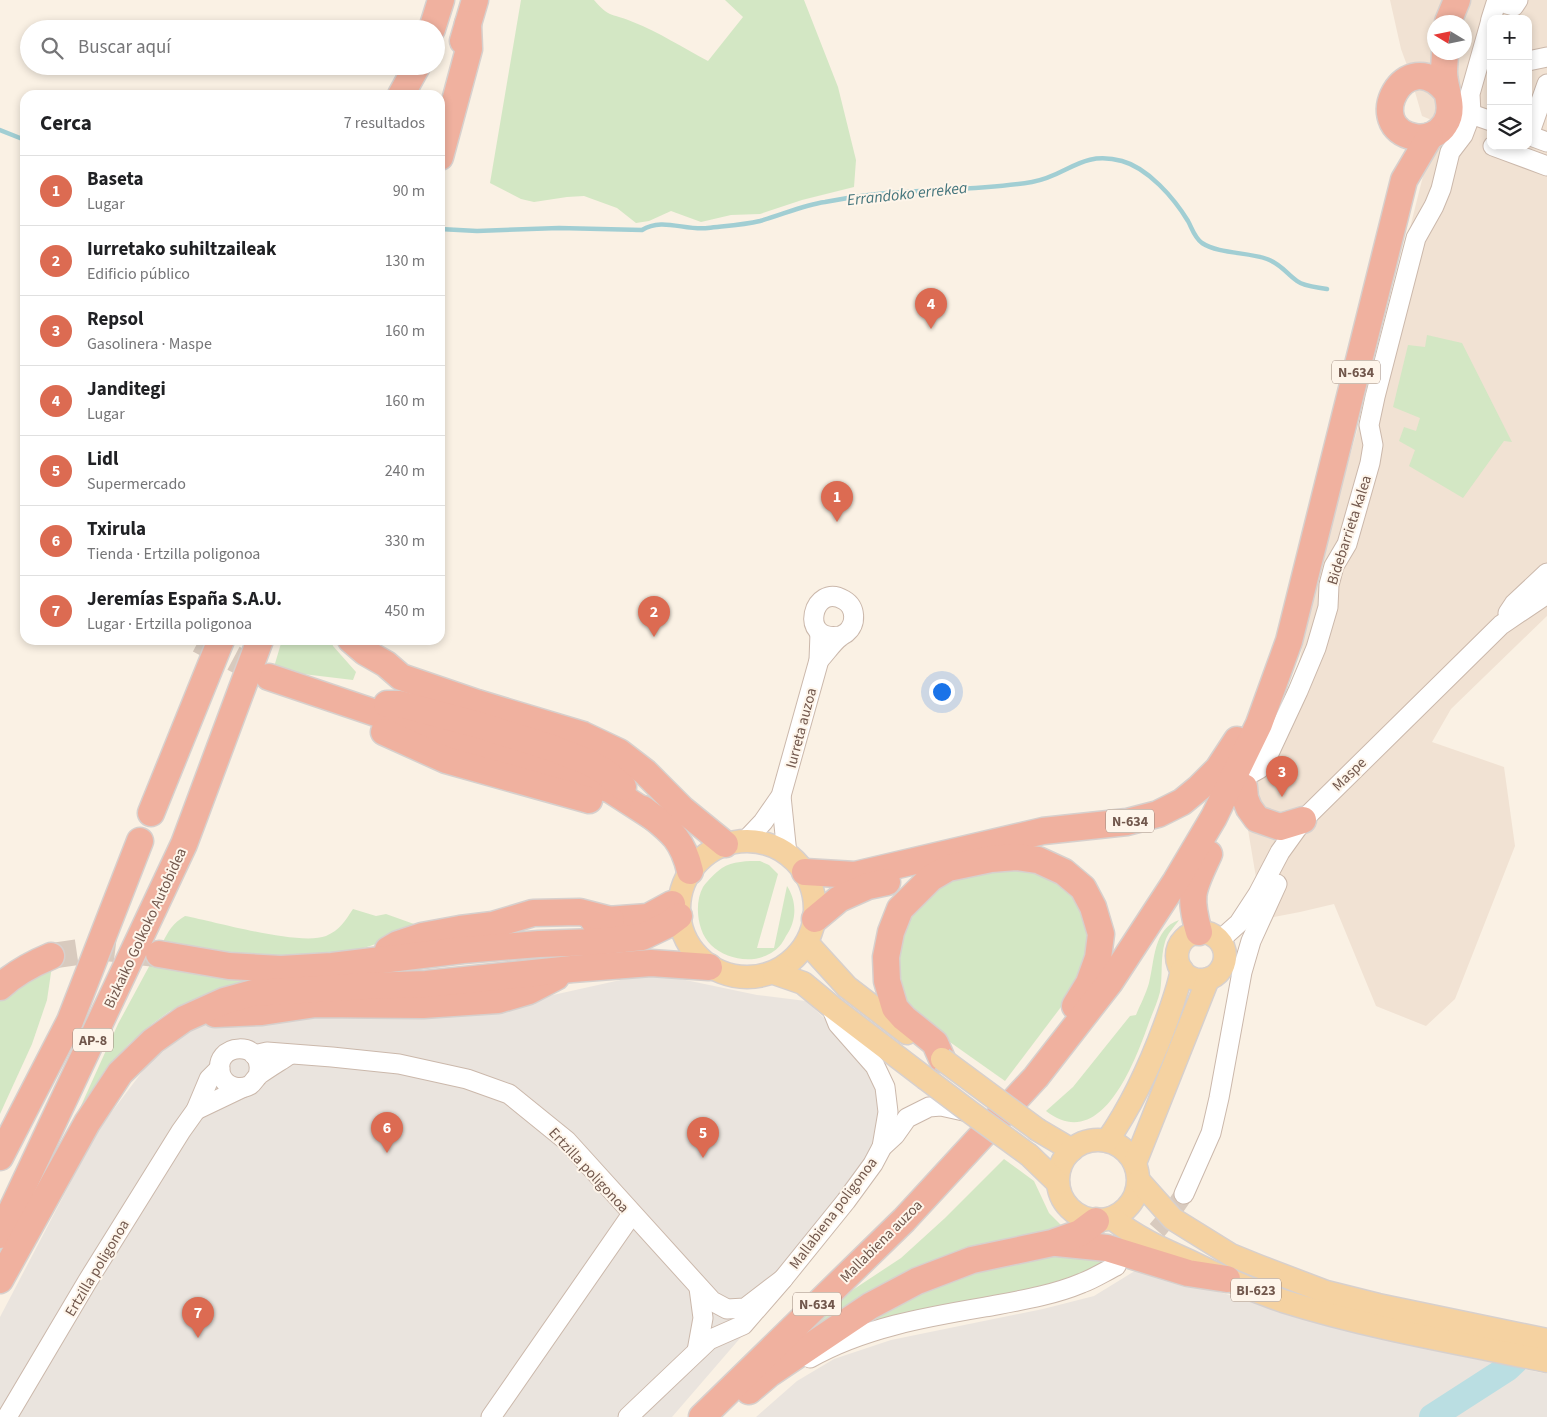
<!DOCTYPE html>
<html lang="es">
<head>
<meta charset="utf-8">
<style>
  :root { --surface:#fff; --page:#f6f6f6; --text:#202124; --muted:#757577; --line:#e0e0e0; --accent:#dc6b52 }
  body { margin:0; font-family:"Source Sans 3",sans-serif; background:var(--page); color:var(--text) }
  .controls { position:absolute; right:15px; top:15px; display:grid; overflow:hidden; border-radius:10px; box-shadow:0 2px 8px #0003 }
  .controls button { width:45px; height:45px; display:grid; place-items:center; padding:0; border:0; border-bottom:1px solid var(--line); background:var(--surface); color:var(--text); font:25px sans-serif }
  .compass { position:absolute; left:1427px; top:15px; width:45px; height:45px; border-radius:50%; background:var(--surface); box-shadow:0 2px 8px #0003; rotate:280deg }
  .you { position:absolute; left:941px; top:691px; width:18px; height:18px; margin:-12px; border:4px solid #fff; border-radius:50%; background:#1a73e8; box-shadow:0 0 0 8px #1a73e833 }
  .badge { display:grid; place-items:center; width:32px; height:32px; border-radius:50%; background:var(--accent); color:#fff; font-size:16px; font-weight:700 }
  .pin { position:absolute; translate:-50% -41px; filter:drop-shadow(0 1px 2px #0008) }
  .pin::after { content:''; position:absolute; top:26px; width:18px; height:15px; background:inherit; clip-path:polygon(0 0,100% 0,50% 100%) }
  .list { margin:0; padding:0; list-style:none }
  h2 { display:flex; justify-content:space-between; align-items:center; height:65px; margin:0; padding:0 20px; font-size:21px }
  h2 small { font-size:16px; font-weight:400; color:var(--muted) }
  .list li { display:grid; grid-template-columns:32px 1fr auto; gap:15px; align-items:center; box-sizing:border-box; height:70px; padding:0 20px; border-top:1px solid var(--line) }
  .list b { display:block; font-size:19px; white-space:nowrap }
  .list p { margin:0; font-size:16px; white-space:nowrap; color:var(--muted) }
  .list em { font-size:16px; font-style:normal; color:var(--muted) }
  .icon { flex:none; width:28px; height:28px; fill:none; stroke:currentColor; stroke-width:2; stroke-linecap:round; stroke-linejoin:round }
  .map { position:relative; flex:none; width:1547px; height:1417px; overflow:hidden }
  .search { position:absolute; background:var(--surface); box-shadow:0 2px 8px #0003; left:20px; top:20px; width:425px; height:55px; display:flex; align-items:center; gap:12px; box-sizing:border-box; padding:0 18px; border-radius:28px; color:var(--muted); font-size:19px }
  .panel { position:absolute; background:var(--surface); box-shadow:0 2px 8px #0003; left:20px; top:90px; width:425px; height:555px; border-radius:15px }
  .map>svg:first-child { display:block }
</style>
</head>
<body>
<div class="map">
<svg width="1547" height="1417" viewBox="0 0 1547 1417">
  <rect width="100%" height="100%" fill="#faf1e4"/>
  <path fill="#f1e2d3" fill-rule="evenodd" d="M1390 0H1547V616L1451 709 1432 742 1504 767 1515 846 1455 999 1426 1026 1376 1006 1334 904 1300 912 1263 919 1245 812 1265 728 1297 672 1318 571 1380 348 1425 168 1448 127 1422 116 1408 68 1401 49ZM1491 19H1528V146H1491ZM1434 22H1464V52H1434Z"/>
  <g fill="#eae4de">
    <polygon points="652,973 757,995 806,1001 886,1076 892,1124 837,1226 672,1417 0,1417 0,1317 98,1130 148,1064 200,1022 499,1007"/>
    <polygon points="1138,1269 1261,1304 1432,1350 1547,1374 1547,1417 756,1417 797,1381 834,1359 891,1340 1043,1309 1094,1296"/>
  </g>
  <g fill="#d3e7c4">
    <path d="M521 0H594C610 19 613 13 633 22 659 32 683 48 708 61L743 17 725 0H804L838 87 856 160 854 187 802 200 760 214 731 215 701 222 671 211 649 221 636 223 617 208 584 196 567 197 534 202 521 199 490 183Z"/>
    <polygon points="1427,335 1462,343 1512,442 1504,441 1463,498 1409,466 1415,450 1399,441 1404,427 1416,431 1420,418 1393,407 1408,345 1425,347"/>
    <polygon points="282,640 331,640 333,646 356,672 353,680 303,674 274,667"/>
    <path d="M760 861 769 865 778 874 757 948H774L787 886C797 901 797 921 786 936 783 942 780 947 774 951 755 965 727 960 711 945 697 932 694 903 703 887 708 880 716 872 722 868 732 861 748 861 760 861Z"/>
    <polygon points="1001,866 1049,871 1074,898 1083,915 1088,942 1085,966 1064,1003 1005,1081 913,1016 893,977 894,952 916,904 939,884"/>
    <path d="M353 909 376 916 386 914 414 924C400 931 385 941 370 946 306 968 227 954 162 944 168 931 173 923 185 916 217 922 299 946 326 936 340 930 345 921 353 909Z"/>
    <path d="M1179 920C1174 927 1167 934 1165 942 1160 958 1163 975 1160 992 1157 1004 1151 1016 1147 1028 1133 1066 1100 1153 1046 1111L1073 1087 1130 1016 1136 1015C1140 1005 1146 994 1149 983 1155 960 1153 929 1179 920Z"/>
    <polygon points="152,961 324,976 222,988 170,1011 152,1024 129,1044 105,1070 75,1119 118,1024"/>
    <polygon points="52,966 47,1000 32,1044 0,1114 0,998"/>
    <polygon points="1004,1159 1034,1181 1049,1213 1062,1226 1033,1235 784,1354 848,1293 901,1258 945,1218"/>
    <polygon points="1068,1252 1113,1258 1083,1274 1052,1285 839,1337 929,1288 1017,1261"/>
  </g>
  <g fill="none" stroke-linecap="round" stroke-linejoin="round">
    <g stroke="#a1ced3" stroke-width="4.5">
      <polyline points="0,130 25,140"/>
      <path d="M440 229 477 231 559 228 642 230C662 217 685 231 708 228 725 226 743 225 760 221 782 215 803 205 825 202 851 197 878 193 904 192 947 189 990 189 1032 182 1068 176 1080 150 1122 161 1148 168 1174 198 1188 221 1192 228 1194 237 1202 243 1219 254 1248 252 1267 259 1281 264 1287 274 1297 281 1305 287 1317 287 1327 289"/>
    </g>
    <polyline stroke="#badee2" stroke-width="26" points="1432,1417 1508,1368 1537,1340"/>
    <path stroke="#d8cabe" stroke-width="19" stroke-dasharray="19 9" stroke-linecap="butt" d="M1137 1250C1156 1234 1170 1215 1184 1194"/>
    <g stroke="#d8cabe" stroke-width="26" stroke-dasharray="26 13" stroke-linecap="butt">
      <polyline points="199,640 269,677"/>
      <polyline points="51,956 106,948 155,954"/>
    </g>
    <defs>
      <g id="minor">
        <polyline points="1508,0 1507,4 1514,6 1518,0"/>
        <polyline points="1491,19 1497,0"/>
        <polyline points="1528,61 1547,57"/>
        <polyline points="1471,114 1491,121"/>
        <polyline points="1528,135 1547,142"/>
        <polyline points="1529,135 1547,84"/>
        <polyline points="1493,146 1547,166"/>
        <polyline points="1508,613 1514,604 1547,573"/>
        <path d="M819 660C826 653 832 643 840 637 842 635 844 634 846 633 857 624 856 607 844 600 813 581 797 643 840 636"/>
        <polyline points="1250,774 1259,769 1270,751 1298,691 1316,648 1328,607 1329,585 1334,566 1347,544 1370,463 1373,445 1369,425 1375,397 1416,238 1434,206 1441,189 1450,152 1463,135 1471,114 1470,94 1491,20"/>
        <polyline points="781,796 787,854"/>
        <polyline points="746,840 763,822 781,796 819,660 820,633"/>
        <polyline points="1220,940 1239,923 1258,894 1280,852 1303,820 1501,625 1547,594"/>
        <polyline points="832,1009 838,1024 875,1066 885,1087 888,1112 882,1147"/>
        <polyline points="254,1055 267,1052 332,1057 399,1064 467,1079 509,1094 567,1141 712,1301 727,1309 745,1308 783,1279"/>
        <path d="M258 1076C268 1038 210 1042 221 1075 225 1086 239 1091 250 1085 254 1082 256 1077 260 1074 270 1067 280 1061 289 1055"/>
        <polyline points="196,1110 242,1088"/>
        <polyline points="1184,1194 1211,1133 1219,1098 1242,972 1251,941 1277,884"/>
        <polyline points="697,1351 703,1318 699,1288"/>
        <path d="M810 1358C863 1328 926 1317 985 1307 1017 1301 1051 1296 1082 1283 1093 1279 1104 1272 1116 1266"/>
        <polyline points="7,1417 87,1282 181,1131 196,1110 209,1079 220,1068"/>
        <polyline points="491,1417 632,1214"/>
        <polyline points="628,1417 709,1340 743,1325 783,1279 846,1201 873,1164 882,1147 895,1135 907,1118 929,1107 941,1106 968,1112"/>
      </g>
      <g id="major">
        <circle cx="747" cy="909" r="68"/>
        <circle cx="1201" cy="956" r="24"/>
        <polyline points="807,943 847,987 907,1033"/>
        <polyline points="774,973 803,983 832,1007 925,1078"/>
        <polyline points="1038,1130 1072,1150"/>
        <circle cx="1098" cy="1180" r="40"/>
        <path d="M1107 1141C1132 1105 1150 1066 1165 1025 1172 1006 1178 989 1182 970"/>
        <polyline points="1029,1155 1058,1183"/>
        <polyline points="1135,1163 1208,979"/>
        <polyline points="1139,1181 1173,1219 1231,1255 1258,1266 1326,1292 1378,1305 1547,1340"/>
        <path d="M1112 1218C1135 1237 1162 1249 1189 1261 1219 1276 1251 1290 1283 1301 1369 1328 1459 1343 1547 1361"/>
      </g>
      <g id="highway">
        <polyline points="1448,22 1457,0"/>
        <polyline points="432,29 441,0"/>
        <polyline points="463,41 475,0"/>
        <path d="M1445 52C1445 59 1444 65 1444 72 1444 89 1456 108 1445 124 1439 134 1427 139 1415 137 1361 128 1405 41 1447 92"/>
        <polyline points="401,95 417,66"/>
        <polyline points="440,157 469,49 468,24"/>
        <polyline points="351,640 365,652 386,664 401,677 477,703 583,735 619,752 645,772 682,809 725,844"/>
        <polyline points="269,677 429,731 611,790 656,819"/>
        <polyline points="387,704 400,704 479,725 552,748 588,762 604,771 623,787"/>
        <polyline points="384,732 446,760 589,800"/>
        <polyline points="1244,787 1245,798 1249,808 1257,819 1280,827 1303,820"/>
        <path d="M643 809C669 830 682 837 690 871"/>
        <polyline points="151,813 221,640"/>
        <polyline points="805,872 855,875 1043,831 1127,822 1158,814 1182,802 1199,788 1218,769 1237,740"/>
        <polyline points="815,919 839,899 868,886 887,882"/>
        <polyline points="594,921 648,917 672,904"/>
        <path d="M1199 932C1188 894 1193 889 1209 854"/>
        <polyline points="388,950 398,944 422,936 460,929 493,925 533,913 580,912 611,920"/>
        <polyline points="159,954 229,966 281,969 332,966 463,950 539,944 595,942 642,937 667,925 679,916"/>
        <path d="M0 987C15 973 32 964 51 956"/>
        <polyline points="215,1014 262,1012 316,1004 423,1005 498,1000 529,991 556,977"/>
        <polyline points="942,1059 935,1043 904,1018 895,1008 887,981 886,957 891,932 900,909 931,878 948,868 991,859 1016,857 1038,860 1064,872 1083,888 1093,907 1101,934 1098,958 1089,983 1075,1006"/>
        <polyline points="0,1157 70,1021 140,841"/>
        <polyline points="0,1235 184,844 260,640"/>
        <polyline points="1057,1243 1107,1248 1188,1273 1227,1279"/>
        <polyline points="0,1280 87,1123 120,1073 153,1041 184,1019 224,1001 253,993 366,986 426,984 572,969 651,963 709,967"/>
        <polyline points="749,1391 769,1374 870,1306 917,1281 972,1260 1052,1243 1080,1233 1096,1221"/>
        <polyline points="702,1417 904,1220 1036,1077 1110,982 1176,881 1214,817 1259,724 1289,641 1404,180 1430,136"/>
      </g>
    </defs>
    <use href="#minor" stroke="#cbb8ab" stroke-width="21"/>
    <use href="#major" stroke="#d7d0cd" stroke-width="25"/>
    <use href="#highway" stroke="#d7d0cd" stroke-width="29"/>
    <use href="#minor" stroke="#fff" stroke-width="19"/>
    <use href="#major" stroke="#f5d2a1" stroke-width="22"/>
    <use href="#highway" stroke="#f0b19f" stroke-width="26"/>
    <defs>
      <g id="major-bridge">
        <polyline points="942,1059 1038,1130"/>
        <polyline points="925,1078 970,1112 1029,1155"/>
      </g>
    </defs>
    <use href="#major-bridge" stroke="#d7d0cd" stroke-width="25" stroke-linecap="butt"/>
    <use href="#major-bridge" stroke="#f5d2a1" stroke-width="22"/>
  </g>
  <g text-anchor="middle" stroke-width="4" stroke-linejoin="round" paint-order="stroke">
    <g fill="#fef5ea" stroke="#9b867b" stroke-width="1">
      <rect x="1332" y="360.5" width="48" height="23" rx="4"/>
      <rect x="1106" y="809.5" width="48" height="23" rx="4"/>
      <rect x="73" y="1028.5" width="40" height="23" rx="4"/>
      <rect x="1231" y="1278.5" width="50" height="23" rx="4"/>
      <rect x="793" y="1292.5" width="48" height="23" rx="4"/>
    </g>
    <g font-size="14" font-weight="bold" fill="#71574c">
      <text x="1356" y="377">N-634</text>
      <text x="1130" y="826">N-634</text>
      <text x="93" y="1045">AP-8</text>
      <text x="1256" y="1295">BI-623</text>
      <text x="817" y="1309">N-634</text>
    </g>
    <g font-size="15" fill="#71574c" stroke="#fef5ea">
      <text transform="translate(1349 530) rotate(-72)" y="5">Bidebarrieta kalea</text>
      <text transform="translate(801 728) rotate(-75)" y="5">Iurreta auzoa</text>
      <text transform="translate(1349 774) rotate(-44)" y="5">Maspe</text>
      <text transform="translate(145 928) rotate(-65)" y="5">Bizkaiko Golkoko Autobidea</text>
      <text transform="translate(589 1170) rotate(47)" y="5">Ertzilla poligonoa</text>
      <text transform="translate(833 1213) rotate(-53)" y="5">Mallabiena poligonoa</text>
      <text transform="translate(881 1241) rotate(-45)" y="5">Mallabiena auzoa</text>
      <text transform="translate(97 1268) rotate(-59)" y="5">Ertzilla poligonoa</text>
    </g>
    <g font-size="16" font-style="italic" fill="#44757c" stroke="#fef5ea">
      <text transform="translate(907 193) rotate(-6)" y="6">Errandoko errekea</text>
    </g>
  </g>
</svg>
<div class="controls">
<button>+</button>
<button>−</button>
<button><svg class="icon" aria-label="layers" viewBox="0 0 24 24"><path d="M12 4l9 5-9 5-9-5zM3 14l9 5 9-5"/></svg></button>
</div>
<svg class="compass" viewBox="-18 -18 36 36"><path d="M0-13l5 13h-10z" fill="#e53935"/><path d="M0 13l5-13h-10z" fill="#757577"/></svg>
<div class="you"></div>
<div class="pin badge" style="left:837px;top:522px">1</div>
<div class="pin badge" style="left:654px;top:637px">2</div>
<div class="pin badge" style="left:1282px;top:797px">3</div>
<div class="pin badge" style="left:931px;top:329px">4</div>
<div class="pin badge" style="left:703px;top:1158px">5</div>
<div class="pin badge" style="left:387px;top:1153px">6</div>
<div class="pin badge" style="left:198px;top:1338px">7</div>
<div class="search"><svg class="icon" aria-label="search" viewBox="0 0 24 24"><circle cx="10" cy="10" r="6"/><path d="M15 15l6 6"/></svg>Buscar aquí</div>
<section class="panel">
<h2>Cerca<small>7 resultados</small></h2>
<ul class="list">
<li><span class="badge">1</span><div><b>Baseta</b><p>Lugar</p></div><em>90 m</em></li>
<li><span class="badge">2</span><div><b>Iurretako suhiltzaileak</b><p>Edificio público</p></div><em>130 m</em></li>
<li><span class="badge">3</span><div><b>Repsol</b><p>Gasolinera · Maspe</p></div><em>160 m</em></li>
<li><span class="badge">4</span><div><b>Janditegi</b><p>Lugar</p></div><em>160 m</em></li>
<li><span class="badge">5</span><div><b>Lidl</b><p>Supermercado</p></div><em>240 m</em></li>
<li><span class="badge">6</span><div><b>Txirula</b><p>Tienda · Ertzilla poligonoa</p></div><em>330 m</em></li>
<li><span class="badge">7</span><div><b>Jeremías España S.A.U.</b><p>Lugar · Ertzilla poligonoa</p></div><em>450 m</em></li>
</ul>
</section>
</div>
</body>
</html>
